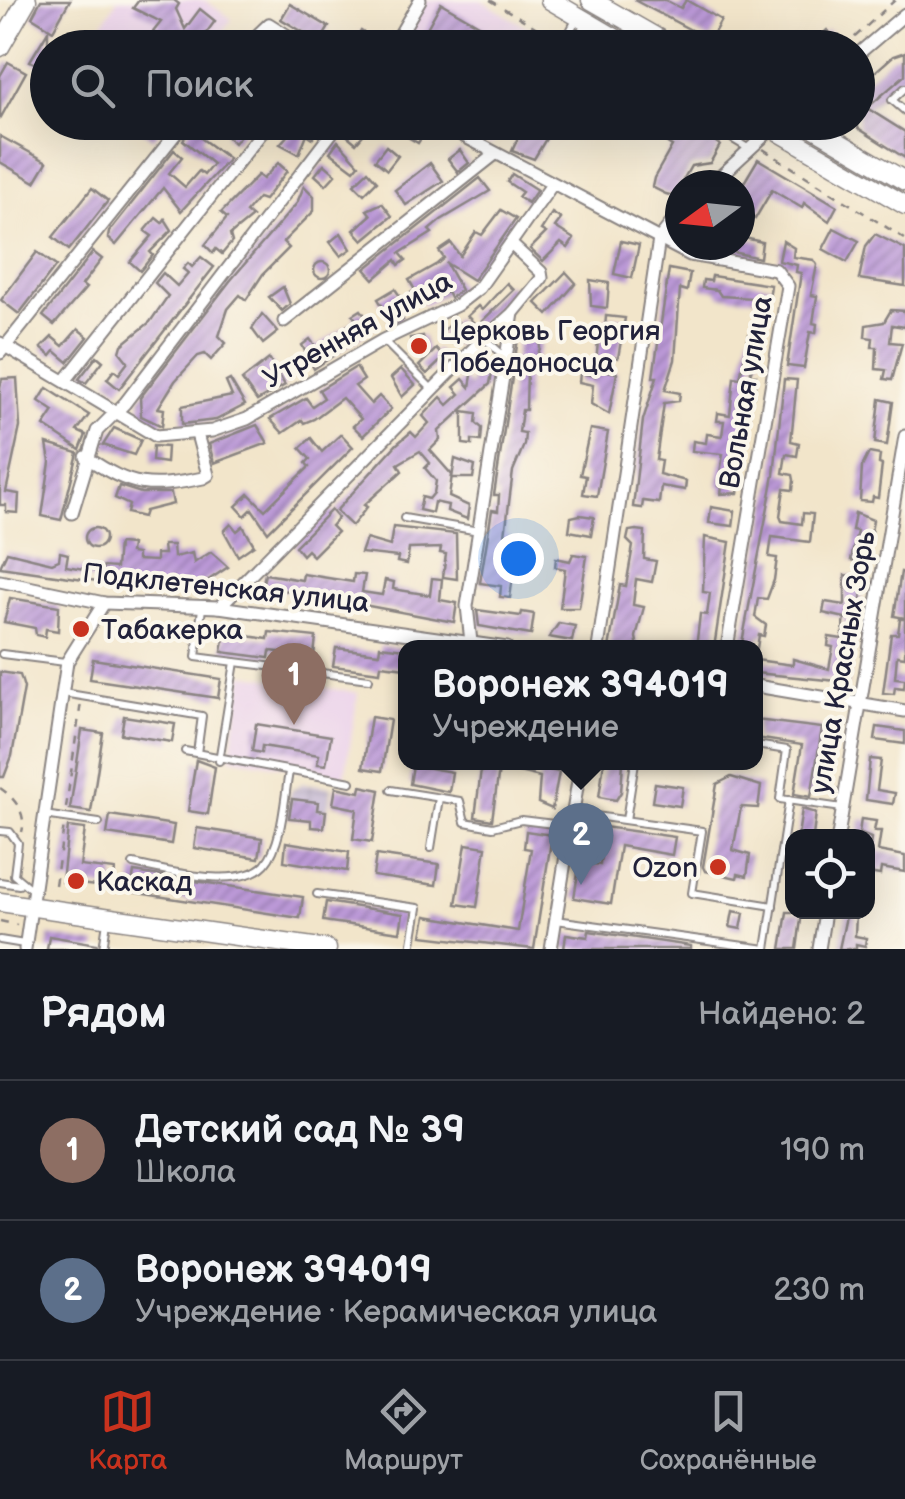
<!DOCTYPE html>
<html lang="ru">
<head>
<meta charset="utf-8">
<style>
  :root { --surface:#171b24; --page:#20242c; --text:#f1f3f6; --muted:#9ea1a6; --line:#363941; --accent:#c8321e }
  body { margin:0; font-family:"Balsamiq Sans",sans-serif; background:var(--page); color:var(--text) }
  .controls { position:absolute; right:30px; bottom:30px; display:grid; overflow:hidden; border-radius:20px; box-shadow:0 10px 40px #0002 }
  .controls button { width:90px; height:90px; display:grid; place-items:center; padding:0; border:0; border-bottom:2px solid var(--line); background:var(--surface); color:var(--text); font:50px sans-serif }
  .compass { position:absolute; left:665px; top:170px; width:90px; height:90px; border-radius:50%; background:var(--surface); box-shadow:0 10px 40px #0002; rotate:255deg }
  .you { position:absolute; left:518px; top:558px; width:35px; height:35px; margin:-25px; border:8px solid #fff; border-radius:50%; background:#1a73e8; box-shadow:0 0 0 15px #1a73e833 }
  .badge { display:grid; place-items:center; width:65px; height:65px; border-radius:50%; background:var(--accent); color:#fff; font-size:32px; font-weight:700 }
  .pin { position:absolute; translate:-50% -82px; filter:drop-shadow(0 2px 5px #0008) }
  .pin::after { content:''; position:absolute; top:52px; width:35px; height:30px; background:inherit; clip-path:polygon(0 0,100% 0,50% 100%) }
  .popup { position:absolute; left:398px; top:640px; width:365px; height:130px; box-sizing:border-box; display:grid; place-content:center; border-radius:20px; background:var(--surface); filter:drop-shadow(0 2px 8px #0005); font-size:32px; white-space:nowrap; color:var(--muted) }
  .popup b { font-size:38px; color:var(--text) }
  .popup::after { content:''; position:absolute; left:50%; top:100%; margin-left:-20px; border:20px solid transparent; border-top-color:var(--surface) }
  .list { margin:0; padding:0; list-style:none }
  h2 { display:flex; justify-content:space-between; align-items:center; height:130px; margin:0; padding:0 40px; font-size:42px }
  h2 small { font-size:32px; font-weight:400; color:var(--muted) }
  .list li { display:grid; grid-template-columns:65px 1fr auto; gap:30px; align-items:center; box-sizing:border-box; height:140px; padding:0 40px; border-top:2px solid var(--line) }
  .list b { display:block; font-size:38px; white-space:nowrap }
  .list p { margin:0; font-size:32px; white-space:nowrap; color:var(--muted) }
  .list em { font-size:32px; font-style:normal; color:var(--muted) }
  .icon { flex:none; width:55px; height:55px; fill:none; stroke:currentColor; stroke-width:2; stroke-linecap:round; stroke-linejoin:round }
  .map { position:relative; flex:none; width:905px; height:949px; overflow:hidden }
  .search { position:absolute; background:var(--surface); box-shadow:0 10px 40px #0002; left:30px; right:30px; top:30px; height:110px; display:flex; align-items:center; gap:25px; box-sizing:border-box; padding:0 35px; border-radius:55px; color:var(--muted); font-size:38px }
  .sheet { height:410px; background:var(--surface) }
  nav { display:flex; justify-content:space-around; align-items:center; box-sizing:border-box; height:140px; border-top:2px solid var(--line); background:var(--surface); font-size:28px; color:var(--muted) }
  nav a { display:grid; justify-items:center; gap:5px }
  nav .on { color:var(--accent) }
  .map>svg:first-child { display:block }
</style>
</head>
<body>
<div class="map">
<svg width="905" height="949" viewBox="0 0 905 949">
  <defs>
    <pattern id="industrial-grid" width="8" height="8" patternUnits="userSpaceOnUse" patternTransform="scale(2.5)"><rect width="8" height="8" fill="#cbbfd5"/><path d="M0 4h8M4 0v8" fill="none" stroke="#aea4b8"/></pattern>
    <pattern id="building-hatch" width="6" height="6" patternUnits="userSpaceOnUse" patternTransform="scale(2.5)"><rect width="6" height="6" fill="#bb99d7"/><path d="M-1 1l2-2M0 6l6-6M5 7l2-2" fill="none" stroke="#987cb0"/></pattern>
  </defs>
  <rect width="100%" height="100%" fill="#fbf7ec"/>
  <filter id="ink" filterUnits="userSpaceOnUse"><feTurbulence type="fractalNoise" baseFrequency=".01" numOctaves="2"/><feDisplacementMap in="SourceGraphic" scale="20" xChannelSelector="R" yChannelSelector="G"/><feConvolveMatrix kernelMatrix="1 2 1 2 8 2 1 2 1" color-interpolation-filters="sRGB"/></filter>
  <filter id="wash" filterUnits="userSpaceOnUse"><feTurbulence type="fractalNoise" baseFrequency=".0048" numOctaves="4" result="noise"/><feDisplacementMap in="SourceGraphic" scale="40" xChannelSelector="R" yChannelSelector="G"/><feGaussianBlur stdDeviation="2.25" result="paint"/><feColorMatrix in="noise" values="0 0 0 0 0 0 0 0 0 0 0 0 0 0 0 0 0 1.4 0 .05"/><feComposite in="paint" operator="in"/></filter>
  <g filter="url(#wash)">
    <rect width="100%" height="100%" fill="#f2e5ca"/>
    <g fill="#ebd1eb">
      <polygon points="117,0 204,0 232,19 212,47 88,48"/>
      <polygon points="426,0 481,0 557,45 398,48"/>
      <polygon points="451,123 505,123 491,146"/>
      <polygon points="243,674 358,693 345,776 230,758"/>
    </g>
    <polygon fill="url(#industrial-grid)" points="303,783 332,787 324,828 311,827 311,820 286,817 291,791"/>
    <g id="blocks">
      <g fill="url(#building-hatch)">
        <polygon points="41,0 70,0 53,30 32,17"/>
        <polygon points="139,0 174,0 179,4 176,9 185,29 200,9 215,21 195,48 173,48 153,32 161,22 133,8"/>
        <polygon points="634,0 665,0 681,8 686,0 721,20 710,40"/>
        <polygon points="441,3 491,32 482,48 463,48 449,36 443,48 416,48"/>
        <polygon points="290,4 329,27 320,42 281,19"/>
        <polygon points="827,30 837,41 821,48 815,41"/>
        <polygon points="48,31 48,70 30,61"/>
        <polygon points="361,31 383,45 383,48 350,48"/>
        <polygon points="905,52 905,75 867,108 905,132 905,158 858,128 858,87 893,56"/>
        <polygon points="8,62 26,72 0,119 0,76"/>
        <polygon points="132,122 166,122 153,139"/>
        <polygon points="195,122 209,128 202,139 229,159 181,211 163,188 116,245 108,238 109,232 174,150 182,157 169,173 185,187 199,171 204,175 213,164 183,140"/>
        <polygon points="235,122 251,122 234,143 225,135"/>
        <polygon points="300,122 326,122 313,138 307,134 299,154 280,144"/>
        <polygon points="352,122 383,122 376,132 369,128 356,143 344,133"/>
        <polygon points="408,122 427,129 418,143 401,133"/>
        <polygon points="525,122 556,122 534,159 512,151"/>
        <polygon points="634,122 689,122 720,145 710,163 691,166 674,196 666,194 652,187 654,178 672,146"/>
        <polygon points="0,136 47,162 35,182 0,162"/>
        <polygon points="338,141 359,164 354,170 330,152"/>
        <polygon points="386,146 398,156 387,170 375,160"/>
        <polygon points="460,150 469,163 458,172 448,159"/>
        <polygon points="758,159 837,206 829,221 804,203 802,208 772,190 755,219 740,210 740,189"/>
        <polygon points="278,163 287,171 264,200 258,198 246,212 252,217 230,235 232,242 222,254 216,249 213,253 205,245 227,218 221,213 258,175 263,179"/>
        <polygon points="430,163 443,181 406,205 395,190"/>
        <polygon points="324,164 336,174 326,185 315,175"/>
        <polygon points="368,171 377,181 364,194 354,184"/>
        <polygon points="512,174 537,190 528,203 518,197 522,192 507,182"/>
        <polygon points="480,178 490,191 441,220 429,230 432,233 400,253 406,260 399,265 396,260 374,279 365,269"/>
        <polygon points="304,186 314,196 314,211 283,242 289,248 263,274 246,300 240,295 228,309 219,336 226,343 211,360 205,354 198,356 175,381 158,408 164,409 162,426 141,416 140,398 230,281 297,203"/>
        <polygon points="92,188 108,201 69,250 53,237"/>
        <polygon points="382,203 392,216 363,240 354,230 371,215 367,210"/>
        <polygon points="501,210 516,219 473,280 446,263 461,290 450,298 447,292 424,305 419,298 398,311 403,320 394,325 378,299 395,289 402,299 415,290 409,280 437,264 444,258 439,251 451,243 460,256 476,232 482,235"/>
        <polygon points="552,213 561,219 555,227 574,239 568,248 561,243 543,261 530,249 546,233 541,230"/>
        <polygon points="156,218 162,223 165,219 172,230 150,252 153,255 140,271 130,262 152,236 145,231"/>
        <polygon points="834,228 859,241 847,262 823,249"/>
        <polygon points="341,233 351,249 341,256 330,242"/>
        <polygon points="875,234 905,249 905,286 859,279 866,246"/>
        <polygon points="740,237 762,242 760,258 718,249 719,245 740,245"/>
        <polygon points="621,241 639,245 632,278 614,274"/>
        <polygon points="783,241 794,248 793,257 814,260 817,265 811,295 817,296 813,323 817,324 816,333 810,332 804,368 787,366 801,273 796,272 797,265 779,261"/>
        <polygon points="37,252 56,266 19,314 1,300"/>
        <polygon points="93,252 102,259 82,285 86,288 54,325 43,316"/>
        <polygon points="201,257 214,267 119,389 107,379 114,370 119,374 128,362 120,352 122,345 150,322 168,296 155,283 163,273 177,286 188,273 183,269 188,263 192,267"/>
        <circle cx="322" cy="270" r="8"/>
        <polygon points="669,269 690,273 687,291 680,289 675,360 665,390 680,393 679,401 664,403 656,460 661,461 659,474 686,481 685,490 661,486 659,503 643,501 642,508 633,507 643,420 657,377 653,377"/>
        <polygon points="566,272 576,283 548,315 536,303"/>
        <polygon points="712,276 771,285 769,299 721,296 717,290 702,288 703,280 711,281"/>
        <polygon points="590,280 609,283 607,308 591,306"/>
        <polygon points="507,283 514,290 477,326 467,316 478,306 482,310"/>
        <polygon points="283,287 290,304 282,311 269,297"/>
        <polygon points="361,310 374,327 314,369 302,345 310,339 316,347 356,320 353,315"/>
        <polygon points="891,310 905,311 905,327 892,325 890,342 902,343 892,380 884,379 886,370 876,369 877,347 872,347 873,338 865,337 866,325 884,322"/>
        <polygon points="262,314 278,332 263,344 252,329"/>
        <polygon points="606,316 625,318 618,358 609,357 607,371 617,373 609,414 591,404 593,385 579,382 580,373 595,376 598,341 604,341"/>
        <polygon points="456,319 467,337 457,346 439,334"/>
        <polygon points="520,326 533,327 532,337 539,338 540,348 533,369 527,368 526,410 522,410 519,432 525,433 524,445 513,471 505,535 510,535 501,567 514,569 510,598 500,597 501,586 480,583 492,510 498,511 499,495 494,495"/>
        <polygon points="78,329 88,337 68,362 55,351 51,356 41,348 52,337 63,346"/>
        <polygon points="749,334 763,336 759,361 754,360 750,375 756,375 754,396 746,395 743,412 750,413 744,460 738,493 721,494 722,487 718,486 723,454 692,451 693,441 706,443 707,434 722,436 724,421 717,421 718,413 730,415 734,377 740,378"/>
        <polygon points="423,336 427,353 414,356 410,338"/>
        <polygon points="436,349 444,358 427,374 419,366"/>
        <polygon points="97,356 103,361 86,383 79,379"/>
        <polygon points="269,359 285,385 257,401 242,380"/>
        <polygon points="474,364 493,367 490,384 439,431 440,440 430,450 452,475 449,497 469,506 467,519 447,511 448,505 434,502 432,513 419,510 422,497 429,499 434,493 436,481 425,468 430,463 420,451 398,464 402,471 364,505 367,507 352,526 336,511 397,444 411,432 416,437 429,423 423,416 441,397 448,405 460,394 454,387 463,379 470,387"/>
        <polygon points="356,367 364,380 355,386 371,404 379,396 391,409 363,436 353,426 361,419 342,398 314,419 304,423 302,420 283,433 270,419 306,398 312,406 324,398 319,390"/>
        <polygon points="401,369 415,385 402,397 391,378"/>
        <polygon points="17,378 20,427 6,492 19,494 18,513 6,512 6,505 0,505 0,387 2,379"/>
        <polygon points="784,379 797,380 791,441 799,443 797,456 786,454 783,473 793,475 794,480 793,490 784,489 780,516 782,521 802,524 803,513 813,514 810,542 772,537 769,557 777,558 774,580 767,599 758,598 755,617 766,625 764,636 759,635 757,648 741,648 774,475"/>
        <polygon points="230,380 245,405 216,420 182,424 182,406 232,396 226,382"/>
        <polygon points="47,388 89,415 77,431 86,435 80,450 44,426 54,411 39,401"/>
        <polygon points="880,399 893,402 887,445 875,443"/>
        <polygon points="463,411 477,413 476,423 482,428 481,441 472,440 472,445 463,444"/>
        <polygon points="257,425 268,443 214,463 209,444"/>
        <polygon points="114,428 141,440 134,455 103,445"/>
        <polygon points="590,429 608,432 597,496 583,494 586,476 580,475"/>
        <polygon points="341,434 353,447 268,532 252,509 245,516 236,506 249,494 265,510 309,467 306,463 310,459 300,448 311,438 322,452"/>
        <polygon points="47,444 78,453 61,520 42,516 50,462"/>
        <polygon points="153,446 167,447 166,463 152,461"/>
        <polygon points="869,453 880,455 879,464 882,465 878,498 873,497 872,502 860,501 862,467"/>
        <polygon points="455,459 475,466 473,478 452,478"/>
        <polygon points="119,486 141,493 171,493 173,504 145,511 143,517 127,513 129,505 115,498"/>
        <polygon points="711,507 735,511 733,526 709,523"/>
        <polygon points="331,510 338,518 331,526 337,532 313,556 307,550 302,555 295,546"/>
        <polygon points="855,513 873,520 866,563 851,560 857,531 852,530"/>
        <polygon points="580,515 594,517 591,535 569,531 571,517"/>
        <polygon points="231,524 237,531 243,526 254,545 238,556 224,531"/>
        <polygon points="393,527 456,534 457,579 443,577 446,554 440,553 441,548 409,549 407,564 397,562 398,557 361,553 366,539 390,546"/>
        <circle cx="95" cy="538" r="10"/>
        <polygon points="636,530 645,531 644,559 656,561 652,582 636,579 633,605 644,607 636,637 638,648 609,648 620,585 626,586 633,546 627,540 629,531"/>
        <polygon points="705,537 730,542 714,648 696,648 700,614 707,615 710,593 703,592"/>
        <polygon points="118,544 131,545 130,553 137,554 137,560 156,561 156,554 164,554 163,545 173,545 174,557 192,553 194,563 211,552 228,567 204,583 160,590 0,567 7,552 52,563 59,560 60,552 68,554 66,566 102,572 102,567 116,568"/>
        <polygon points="573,554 587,556 579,608 560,608 565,569 555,567 556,558 570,561"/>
        <polygon points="901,572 905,573 905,618 894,616"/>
        <polygon points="303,574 353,582 354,574 365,575 362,592 382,595 385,580 394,582 393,589 430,595 432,578 442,579 440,600 457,603 454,622 273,588 272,593 261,591 265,574 302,580"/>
        <polygon points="845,575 864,579 848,686 837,681 756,673 756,660 793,665 793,659 829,669 833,647 828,646 829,637 842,639 845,618 823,613 825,602 845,605"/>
        <polygon points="10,598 59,606 58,631 46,629 45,637 36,635 35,628 4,622"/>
        <polygon points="477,610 521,616 522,612 534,614 531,635 479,626"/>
        <polygon points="900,619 905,619 905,657 897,656 895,678 905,679 904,688 895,687 894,694 883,693 891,634 898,634"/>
        <polygon points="559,623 575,626 572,641 549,637"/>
        <polygon points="269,632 316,637 314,656 270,651 269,658 222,652 225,633 268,639"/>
        <polygon points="380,646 406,649 406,668 381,665 380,672 333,666 336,648 379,653"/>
        <polygon points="93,659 221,679 218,698 90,679"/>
        <polygon points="0,672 20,675 24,688 12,756 4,777 0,777"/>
        <polygon points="124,716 175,724 172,742 121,734"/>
        <polygon points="371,717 390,720 382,771 363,768"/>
        <polygon points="756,720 822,728 811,797 794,794 802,745 756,738"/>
        <polygon points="256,724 331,736 326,765 317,764 319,755 262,746 261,753 252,751"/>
        <polygon points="877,727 905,731 905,744 875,740"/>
        <polygon points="82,730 103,733 91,812 70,809"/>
        <polygon points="870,759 881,760 877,790 895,793 893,804 866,800"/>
        <polygon points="196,760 215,767 208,814 188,811"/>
        <polygon points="482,762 500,762 492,820 475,817"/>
        <polygon points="604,762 623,762 621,792 616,800 599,797"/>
        <polygon points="516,764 559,772 552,809 538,803 540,777 515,771"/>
        <polygon points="413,765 452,772 449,792 410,784"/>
        <polygon points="731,777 761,786 758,808 741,807 733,850 750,855 747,876 738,874 737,878 705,871 703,867 717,784"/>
        <polygon points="655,783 683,787 680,806 652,802"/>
        <polygon points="361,786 380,790 372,842 353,839 357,809 333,804 336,787 360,792"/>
        <polygon points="292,799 318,802 317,810 326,811 324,828 311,827 311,820 289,818"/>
        <polygon points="802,809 816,813 813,836 798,836"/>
        <polygon points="110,815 174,825 171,844 107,834"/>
        <polygon points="861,819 876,821 874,831 881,831 878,851 905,856 905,872 881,868 880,875 868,873 871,838 859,833"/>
        <polygon points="68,827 85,829 80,866 115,870 113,888 62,882"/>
        <polygon points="604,827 675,837 672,855 620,846 611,904 574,898 580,861 600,865"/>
        <polygon points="197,828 262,838 259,858 194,848"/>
        <polygon points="526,831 552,835 534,949 422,936 426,916 518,931 531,849 524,848"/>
        <polygon points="286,842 349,852 347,871 284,861"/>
        <polygon points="466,844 486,847 477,907 456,904"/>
        <polygon points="376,855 439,864 436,885 373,876"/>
        <polygon points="134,872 303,897 300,918 131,892"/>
        <polygon points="326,902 403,914 400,932 323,921"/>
        <polygon points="733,911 744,913 741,929 730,927"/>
        <polygon points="787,912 802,912 797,949 781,949"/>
        <polygon points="847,912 856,914 855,936 866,938 865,946 856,944 856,949 839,949"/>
        <polygon points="589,931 691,946 691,949 564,949 566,934 588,937"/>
        <polygon points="49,936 97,944 96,949 47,949"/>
      </g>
    </g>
  </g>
  <g filter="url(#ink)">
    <use href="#blocks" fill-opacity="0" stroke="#8a8482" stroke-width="2.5"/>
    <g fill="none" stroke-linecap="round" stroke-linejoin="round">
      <defs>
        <g id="lane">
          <polyline points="565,39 580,48"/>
          <polyline points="561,48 577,18"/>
          <polyline points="905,88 892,100 905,111"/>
          <polyline points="705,122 751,150"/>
          <polyline points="485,339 505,357"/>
          <polyline points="384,341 432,389"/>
          <polyline points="404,518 479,531"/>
          <polyline points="202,608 196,657 369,679"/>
          <polyline points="2,654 65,662"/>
          <polyline points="63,693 202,716 197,753"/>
          <polyline points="756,745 787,750 780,799 842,808"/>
          <polyline points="185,751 351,782"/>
          <polyline points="219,761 235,662"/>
          <polyline points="391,790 460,801 465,822 493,827 521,820 570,826"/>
          <polyline points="574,813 702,831 692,893 773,906"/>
          <polyline points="44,815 99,823"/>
          <polyline points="626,820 635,762"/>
          <polyline points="0,831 10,832 18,843 14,875 32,890"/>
          <polyline points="431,848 439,798"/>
          <path d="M133 864C166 870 240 891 265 864 283 843 284 798 289 772"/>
          <polyline points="0,882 19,885"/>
          <polyline points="317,894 418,908 411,949"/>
          <polyline points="556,920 766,949"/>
          <polyline points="0,940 24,944"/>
          <polyline points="103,949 107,921"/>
          <polyline points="766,949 789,800"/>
        </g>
        <g id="street">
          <polyline points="244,48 269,24 307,48"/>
          <polyline points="392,48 420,0"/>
          <polyline points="858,54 905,14"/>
          <polyline points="437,122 690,255 776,270 788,286 727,648"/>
          <polyline points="711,185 777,124"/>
          <polyline points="284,321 494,155"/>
          <polyline points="0,343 156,436 212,431 247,419 383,340 457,305 479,288 551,186"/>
          <polyline points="0,353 185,122"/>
          <polyline points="65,381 270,122"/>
          <path d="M86 457C132 488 149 489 203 478L208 475 197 434"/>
          <polyline points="72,513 97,431 125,403 340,122"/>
          <polyline points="0,581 104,603 219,607 507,648"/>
          <polyline points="219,607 474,348 513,313 542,278 541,272 512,245"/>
          <polyline points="471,642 467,606 513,313"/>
          <polyline points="598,648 659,239 680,212"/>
          <polyline points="756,686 905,711"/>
          <polyline points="838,836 905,436"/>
          <polyline points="25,949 67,662 104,603"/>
          <polyline points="551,949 581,762"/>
          <polyline points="819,949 825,912"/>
        </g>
        <g id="secondary">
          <polyline points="550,0 632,48"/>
          <polyline points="591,0 675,48"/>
          <polyline points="0,47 27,0"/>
          <polyline points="762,122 905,205"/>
          <polyline points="804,122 905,181"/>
          <polyline points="0,902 327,949"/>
        </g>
      </defs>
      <use href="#lane" stroke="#8a8482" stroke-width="10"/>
      <use href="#street" stroke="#8a8482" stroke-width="15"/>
      <use href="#secondary" stroke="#8a8482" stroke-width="21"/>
      <g stroke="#8a8482" stroke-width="2.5" stroke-dasharray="8 8" stroke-linecap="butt">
        <polyline points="490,0 557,40"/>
        <polyline points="577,35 598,48"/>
        <polyline points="843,48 895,0"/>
        <polyline points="724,122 744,135"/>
        <polyline points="763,149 905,239"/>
        <path d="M0 788C15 798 27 814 22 832"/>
        <polyline points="66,808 81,702"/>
        <polyline points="55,885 64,826"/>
        <polyline points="0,921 17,925"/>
      </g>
      <use href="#lane" stroke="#fff" stroke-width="6"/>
      <use href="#street" stroke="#fff" stroke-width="11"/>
      <use href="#secondary" stroke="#fff" stroke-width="18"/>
    </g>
  </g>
  <g fill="#c8321e" stroke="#fbf7ec" stroke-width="4">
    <circle cx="419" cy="346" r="10"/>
    <circle cx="81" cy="629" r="10"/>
    <circle cx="718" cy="867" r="10"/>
    <circle cx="76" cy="881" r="10"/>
  </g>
  <g text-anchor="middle" stroke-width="8" stroke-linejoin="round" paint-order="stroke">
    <g font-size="28" fill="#22223b" stroke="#fbf7ec">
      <text transform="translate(357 329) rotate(-29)" y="10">Утренняя улица</text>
      <text transform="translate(745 392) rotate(-80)" y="10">Вольная улица</text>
      <text transform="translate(226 587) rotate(6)" y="10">Подклетенская улица</text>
      <text transform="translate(842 662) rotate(-80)" y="10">улица Красных Зорь</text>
    </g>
    <g font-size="28" fill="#22223b" stroke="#fbf7ec" text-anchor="start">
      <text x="439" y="340">Церковь Георгия<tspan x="439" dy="32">Победоносца</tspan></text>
      <text x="101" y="639">Табакерка</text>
      <text x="698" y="877" text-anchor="end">Ozon</text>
      <text x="96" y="891">Каскад</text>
    </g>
  </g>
</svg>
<div class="controls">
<button><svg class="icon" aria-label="locate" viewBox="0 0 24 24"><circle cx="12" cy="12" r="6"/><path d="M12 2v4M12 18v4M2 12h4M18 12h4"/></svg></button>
</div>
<svg class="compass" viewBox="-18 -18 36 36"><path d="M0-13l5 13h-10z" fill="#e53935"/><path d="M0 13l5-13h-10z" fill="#9ea1a6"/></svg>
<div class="you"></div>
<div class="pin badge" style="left:294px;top:725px;background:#8d6e63">1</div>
<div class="pin badge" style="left:581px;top:885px;background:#5c6f8a">2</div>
<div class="popup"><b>Воронеж 394019</b>Учреждение</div>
<div class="search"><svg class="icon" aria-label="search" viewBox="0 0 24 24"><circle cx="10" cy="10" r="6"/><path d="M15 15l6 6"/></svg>Поиск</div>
</div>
<section class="sheet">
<h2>Рядом<small>Найдено: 2</small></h2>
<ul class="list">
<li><span class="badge" style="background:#8d6e63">1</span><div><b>Детский сад № 39</b><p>Школа</p></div><em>190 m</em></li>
<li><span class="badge" style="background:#5c6f8a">2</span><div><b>Воронеж 394019</b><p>Учреждение · Керамическая улица</p></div><em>230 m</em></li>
</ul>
</section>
<nav>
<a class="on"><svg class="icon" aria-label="map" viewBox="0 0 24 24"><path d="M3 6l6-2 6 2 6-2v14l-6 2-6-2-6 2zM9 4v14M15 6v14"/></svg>Карта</a>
<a><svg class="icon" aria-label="directions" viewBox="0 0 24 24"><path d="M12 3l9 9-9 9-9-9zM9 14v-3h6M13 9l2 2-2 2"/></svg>Маршрут</a>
<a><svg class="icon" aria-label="saved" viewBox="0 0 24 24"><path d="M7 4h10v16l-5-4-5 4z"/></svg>Сохранённые</a>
</nav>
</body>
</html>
